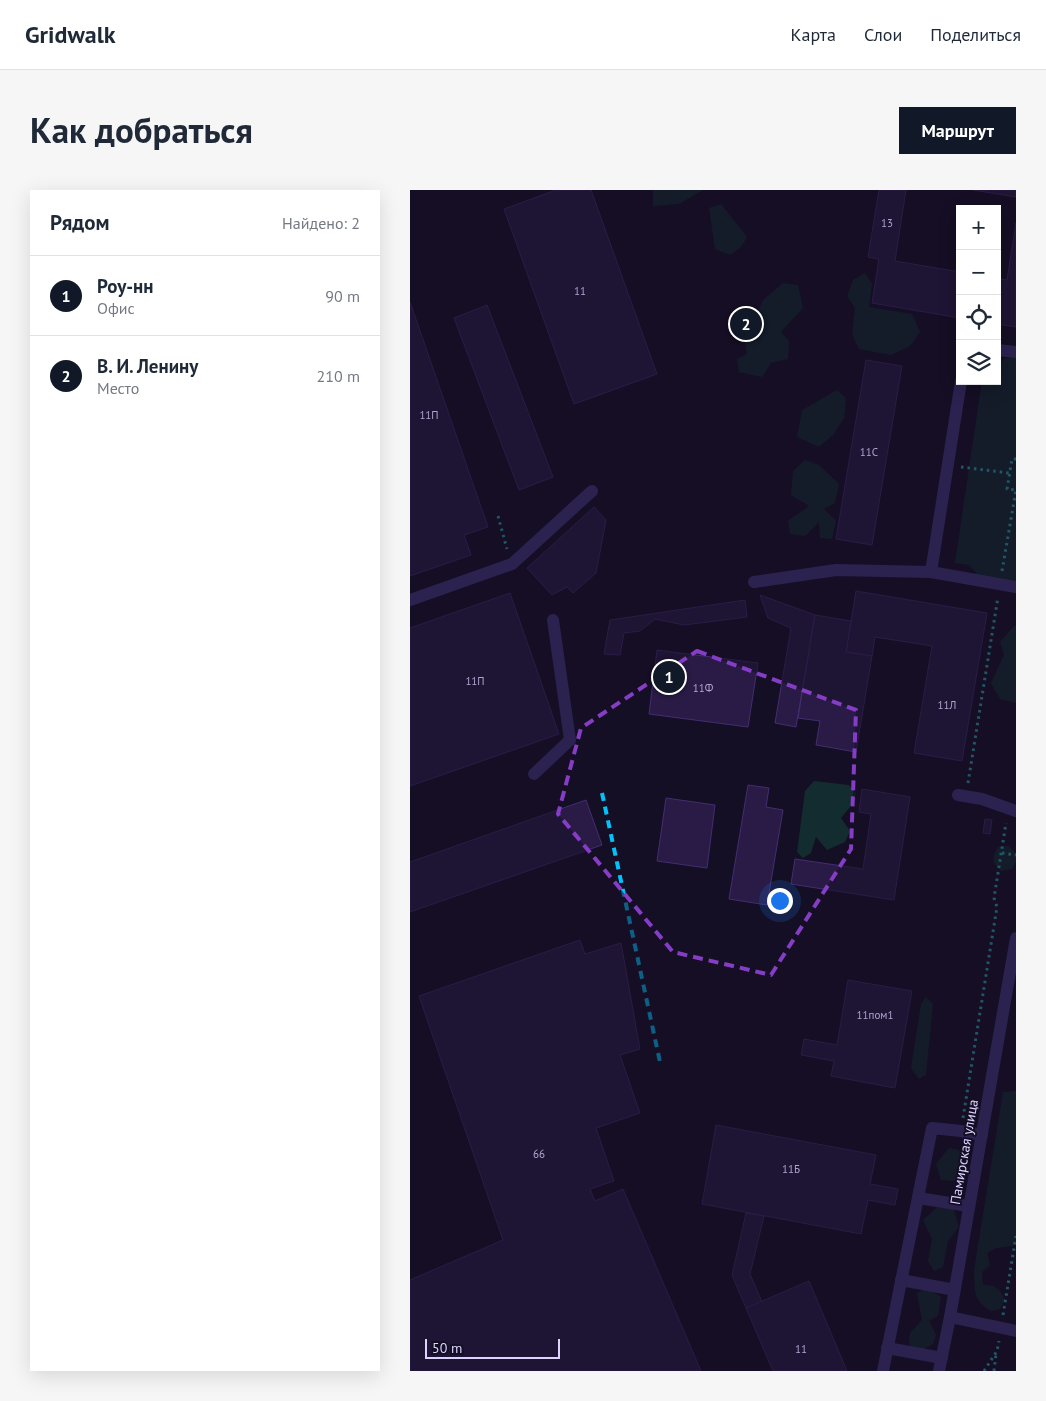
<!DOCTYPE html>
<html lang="ru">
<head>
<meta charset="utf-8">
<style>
  :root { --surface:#fff; --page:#f6f6f7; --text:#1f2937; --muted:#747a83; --line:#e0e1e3; --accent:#111827 }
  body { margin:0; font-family:"PT Sans",sans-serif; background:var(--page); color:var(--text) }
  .controls { position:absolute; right:15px; top:15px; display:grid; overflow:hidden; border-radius:0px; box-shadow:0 5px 20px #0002 }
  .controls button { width:45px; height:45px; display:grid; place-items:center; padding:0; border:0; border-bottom:1px solid var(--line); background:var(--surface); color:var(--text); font:25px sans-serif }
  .scale { position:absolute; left:15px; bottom:12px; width:135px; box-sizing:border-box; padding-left:5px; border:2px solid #ddd3ff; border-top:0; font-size:14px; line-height:18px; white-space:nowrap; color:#ddd3ff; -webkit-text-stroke:4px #150f25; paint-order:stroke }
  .you { position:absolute; left:369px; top:710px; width:18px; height:18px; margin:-12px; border:4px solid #fff; border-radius:50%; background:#1a73e8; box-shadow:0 0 0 8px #1a73e833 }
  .badge { display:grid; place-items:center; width:32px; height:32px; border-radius:50%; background:var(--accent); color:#fff; font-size:16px; font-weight:700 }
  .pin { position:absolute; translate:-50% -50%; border:2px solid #fff; box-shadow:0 1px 5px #0006 }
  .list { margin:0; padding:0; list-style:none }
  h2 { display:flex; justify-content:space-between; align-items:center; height:65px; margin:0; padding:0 20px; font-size:21px }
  h2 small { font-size:16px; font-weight:400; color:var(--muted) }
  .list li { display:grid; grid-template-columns:32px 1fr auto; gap:15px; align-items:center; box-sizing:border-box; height:80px; padding:0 20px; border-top:1px solid var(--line) }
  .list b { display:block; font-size:19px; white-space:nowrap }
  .list p { margin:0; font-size:16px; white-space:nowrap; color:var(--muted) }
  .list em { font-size:16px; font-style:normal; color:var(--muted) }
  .icon { flex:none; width:28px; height:28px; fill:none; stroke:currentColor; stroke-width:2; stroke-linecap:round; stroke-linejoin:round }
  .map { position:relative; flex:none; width:606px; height:1181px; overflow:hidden; border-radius:0px }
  header { display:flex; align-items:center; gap:30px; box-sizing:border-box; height:70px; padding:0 25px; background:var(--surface); border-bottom:1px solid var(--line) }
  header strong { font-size:24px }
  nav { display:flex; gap:28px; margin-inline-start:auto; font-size:18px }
  .intro { display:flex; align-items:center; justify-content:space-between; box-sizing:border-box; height:120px; padding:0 30px }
  h1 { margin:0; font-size:35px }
  .button { padding:12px 22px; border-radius:0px; background:var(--accent); color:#fff; font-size:18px; font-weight:700 }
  main { display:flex; gap:30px; padding:0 30px }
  aside { flex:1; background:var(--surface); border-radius:0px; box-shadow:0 5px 20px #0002 }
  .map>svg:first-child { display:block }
</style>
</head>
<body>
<header>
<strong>Gridwalk</strong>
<nav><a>Карта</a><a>Слои</a><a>Поделиться</a></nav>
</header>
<div class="intro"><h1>Как добраться</h1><a class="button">Маршрут</a></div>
<main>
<aside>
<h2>Рядом<small>Найдено: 2</small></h2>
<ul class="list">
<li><span class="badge">1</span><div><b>Роу-нн</b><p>Офис</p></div><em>90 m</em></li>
<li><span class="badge">2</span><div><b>В. И. Ленину</b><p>Место</p></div><em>210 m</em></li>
</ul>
</aside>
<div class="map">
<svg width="606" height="1181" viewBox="0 0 606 1181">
  <rect width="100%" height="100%" fill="#150f25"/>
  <g fill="#122c2f">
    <polygon points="243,0 293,0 269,14 243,16"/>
    <polygon points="311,14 337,47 331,57 320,65 305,59 299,18"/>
    <polygon points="455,83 462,94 459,117 502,124 510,142 500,156 481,165 449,159 442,144 445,118 437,106 443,90"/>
    <polygon points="373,93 388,95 393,118 371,142 379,151 378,169 361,173 352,187 329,182 327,169 337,164 335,153 353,110"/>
    <polygon points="605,167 606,168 606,399 572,389 559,375 545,373 572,191 587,191 587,179 593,169"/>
    <polygon points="427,200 436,208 434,228 423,245 409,257 387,247 392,220"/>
    <polygon points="395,270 409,275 429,294 425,313 414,319 426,331 422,349 410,348 409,332 395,346 380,344 378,331 399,316 381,305 383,281"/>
    <polygon points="604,436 606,436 606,513 590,509 581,493 594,465 590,452"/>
    <polygon points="404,591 439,595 446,604 440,617 431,628 440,641 435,652 417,660 406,647 401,663 393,668 387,662 395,601"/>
    <path d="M598 656 606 663V672L602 679 591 681C581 672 582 668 588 657Z"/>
    <polygon points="516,807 523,814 516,885 509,889 501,878 511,814"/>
    <path d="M606 901V1053L603 1056 586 1058 577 1063 580 1075 572 1082 573 1095C585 1094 591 1100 595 1110L590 1119 581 1121C562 1110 565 1100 564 1080L593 902Z"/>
    <polygon points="539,958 549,960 554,976 544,991 531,990 526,974"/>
    <polygon points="536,1009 543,1017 549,1037 538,1051 533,1077 524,1081 518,1071 522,1049 513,1030"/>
    <polygon points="517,1098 531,1107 528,1126 519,1131 526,1145 523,1154 507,1163 499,1154 500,1143 512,1130 507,1103"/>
  </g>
  <g fill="#291b46" stroke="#432d71">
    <polygon points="146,0 181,0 247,184 164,214 94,19"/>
    <polygon points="469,0 496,0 485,71 550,82 550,128 462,113 469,69 458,67"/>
    <polygon points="563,0 606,0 606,7"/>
    <polygon points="606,33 606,137 587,134 587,88 597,90"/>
    <polygon points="0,112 78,337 54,345 61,365 0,386"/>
    <polygon points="77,115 143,287 109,300 44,128"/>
    <polygon points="456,170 492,176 462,355 426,349"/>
    <polygon points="184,317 196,330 186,383 163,403 157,397 142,405 117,378"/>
    <polygon points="446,401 577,423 552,571 504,563 522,456 465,447 462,466 436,462"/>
    <polygon points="100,403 149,544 0,596 0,438"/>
    <polygon points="350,405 405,425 386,537 365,533 381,438 358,428"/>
    <polygon points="335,410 337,427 274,435 245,429 230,441 214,443 210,465 194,464 200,430"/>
    <polygon points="405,425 441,431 436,462 462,466 446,562 406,555 410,531 388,528"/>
    <polygon points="247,460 348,473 338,537 239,524"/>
    <polygon points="338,595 359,598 356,617 373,620 357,715 319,709"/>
    <polygon points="452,599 500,607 484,710 381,694 385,669 453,679 461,624 449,622"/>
    <polygon points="256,608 305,615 297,678 247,671"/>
    <polygon points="176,610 192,655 0,722 0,672"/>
    <polygon points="575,629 582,630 580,644 573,643"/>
    <polygon points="170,750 175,764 211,753 230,859 210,865 230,923 186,938 204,991 180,999 185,1011 213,999 291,1181 0,1181 0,1090 93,1050 9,806"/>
    <polygon points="438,790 502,801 485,898 421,886 424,871 391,865 394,849 427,855"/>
    <polygon points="306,935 466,965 460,994 488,999 485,1015 458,1010 451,1044 292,1014"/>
    <polygon points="336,1023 354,1026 340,1084 352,1112 336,1118 322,1085"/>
    <polygon points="399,1091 437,1181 363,1181 336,1118"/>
  </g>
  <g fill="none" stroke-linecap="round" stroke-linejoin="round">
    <g stroke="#2fadb6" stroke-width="3" stroke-dasharray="2.5 4" stroke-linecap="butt">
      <polyline points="551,277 599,283"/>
      <polyline points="88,326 97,359"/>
      <polyline points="592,381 606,300 597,299 602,269 606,269"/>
      <polyline points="558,593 588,407"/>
      <polyline points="592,663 606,665"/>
      <polyline points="553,928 587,717 584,708 596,633"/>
      <polyline points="593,1125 606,1046"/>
      <polyline points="574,1181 587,1161 589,1151"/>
      <polyline points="584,1181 586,1164"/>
    </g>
    <g stroke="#463a84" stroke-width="12">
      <polyline points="587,160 606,162"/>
      <polyline points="551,191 521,382 606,397"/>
      <polyline points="344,392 426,380 521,382"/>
      <polyline points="0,410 102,374 182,301"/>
      <polyline points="124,584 160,550 143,430"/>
      <polyline points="548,605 572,609 606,621"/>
      <polyline points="508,1008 559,1016"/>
      <polyline points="491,1090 545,1100"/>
      <polyline points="540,1127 606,1141"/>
      <polyline points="477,1158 532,1168"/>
      <polyline points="473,1181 522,938 551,941 572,945"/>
      <polyline points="529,1181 540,1127 606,748"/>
    </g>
    <polyline stroke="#01c3fc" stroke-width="4" stroke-dasharray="8 6" stroke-linecap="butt" points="192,603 250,872"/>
  </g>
  <path d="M0 0H606V1181H0ZM287 461 446 520 441 659 361 785 263 762 148 624 171 538Z" fill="#150f25" fill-opacity=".55" fill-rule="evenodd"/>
  <path fill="none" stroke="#853dc5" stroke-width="4" stroke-dasharray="10 6" stroke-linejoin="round" d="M287 461 446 520 441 659 361 785 263 762 148 624 171 538Z"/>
  <g text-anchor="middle" stroke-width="4" stroke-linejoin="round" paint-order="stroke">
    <g font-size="11" fill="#b0a5d1">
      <text x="477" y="37">13</text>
      <text x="170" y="105">11</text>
      <text x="19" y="229">11П</text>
      <text x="459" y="266">11С</text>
      <text x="65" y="495">11П</text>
      <text x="293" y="502">11Ф</text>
      <text x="537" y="519">11Л</text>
      <text x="465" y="829">11пом1</text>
      <text x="129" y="968">66</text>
      <text x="381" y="983">11Б</text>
      <text x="391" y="1163">11</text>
    </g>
    <g font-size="14" fill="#ddd3ff" stroke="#150f25">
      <text transform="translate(554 962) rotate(-80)" y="5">Памирская улица</text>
    </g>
  </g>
</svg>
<div class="controls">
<button>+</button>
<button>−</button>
<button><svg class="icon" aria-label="locate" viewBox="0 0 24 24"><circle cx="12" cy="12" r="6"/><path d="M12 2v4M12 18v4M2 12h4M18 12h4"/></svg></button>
<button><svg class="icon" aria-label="layers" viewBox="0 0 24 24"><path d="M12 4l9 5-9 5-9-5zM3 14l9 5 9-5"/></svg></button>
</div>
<div class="scale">50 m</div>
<div class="you"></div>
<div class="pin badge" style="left:259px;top:487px">1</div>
<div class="pin badge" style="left:336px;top:134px">2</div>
</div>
</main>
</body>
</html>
